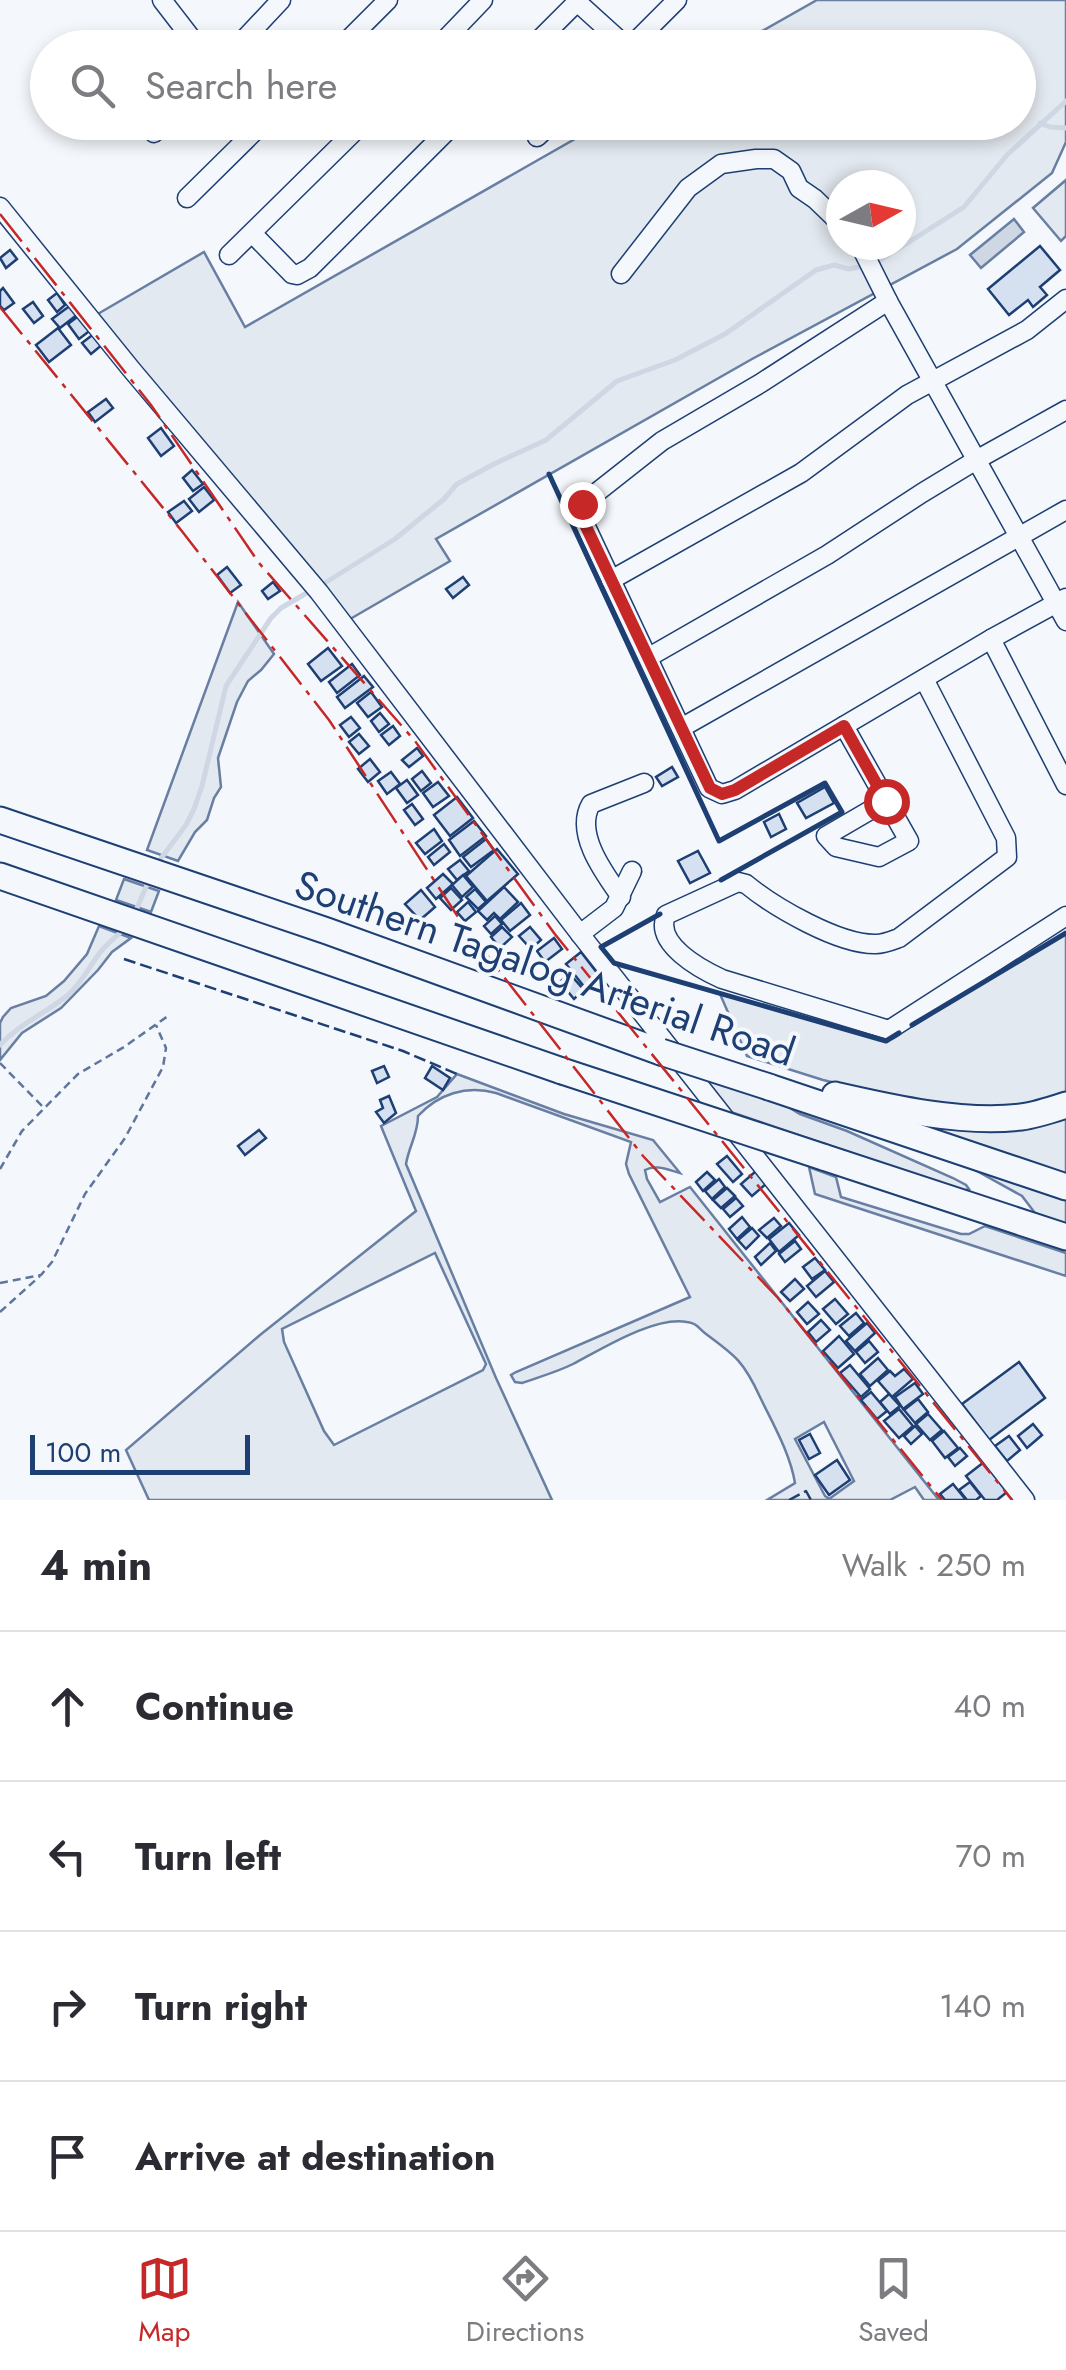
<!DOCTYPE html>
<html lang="en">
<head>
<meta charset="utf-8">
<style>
  :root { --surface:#fff; --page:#f7f7f7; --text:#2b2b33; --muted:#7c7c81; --line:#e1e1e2; --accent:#c62828 }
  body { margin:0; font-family:Jost,sans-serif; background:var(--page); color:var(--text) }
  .compass { position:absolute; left:826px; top:170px; width:90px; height:90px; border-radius:50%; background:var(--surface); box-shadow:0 5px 15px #0003; rotate:82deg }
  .scale { position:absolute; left:30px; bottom:25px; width:220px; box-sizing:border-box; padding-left:10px; border:5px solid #1d3f73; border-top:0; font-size:28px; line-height:35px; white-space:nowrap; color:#1d3f73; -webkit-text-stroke:8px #f4f7fb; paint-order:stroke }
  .stop { position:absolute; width:30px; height:30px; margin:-22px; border:8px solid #c62828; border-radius:50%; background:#fff }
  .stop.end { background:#c62828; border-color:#fff; box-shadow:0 2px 10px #0008 }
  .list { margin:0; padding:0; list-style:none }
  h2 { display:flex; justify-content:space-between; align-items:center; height:130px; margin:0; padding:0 40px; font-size:42px }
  h2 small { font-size:32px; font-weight:400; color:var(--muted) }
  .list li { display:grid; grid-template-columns:65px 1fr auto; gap:30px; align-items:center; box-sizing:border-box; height:150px; padding:0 40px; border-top:2px solid var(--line) }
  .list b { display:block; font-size:38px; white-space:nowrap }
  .list em { font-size:32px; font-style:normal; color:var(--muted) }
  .icon { flex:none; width:55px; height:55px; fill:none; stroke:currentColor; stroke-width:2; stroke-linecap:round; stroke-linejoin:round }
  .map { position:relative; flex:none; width:1066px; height:1500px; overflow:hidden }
  .search { position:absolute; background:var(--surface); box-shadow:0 5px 15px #0003; left:30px; right:30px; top:30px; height:110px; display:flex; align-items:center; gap:25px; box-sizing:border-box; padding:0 35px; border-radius:55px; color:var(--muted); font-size:38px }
  .sheet { height:730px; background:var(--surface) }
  nav { display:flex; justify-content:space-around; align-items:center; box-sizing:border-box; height:140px; border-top:2px solid var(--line); background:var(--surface); font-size:28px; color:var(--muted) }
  nav a { display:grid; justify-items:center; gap:5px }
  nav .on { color:var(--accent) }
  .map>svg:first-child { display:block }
</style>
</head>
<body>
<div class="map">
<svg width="1066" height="1500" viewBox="0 0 1066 1500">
  <rect width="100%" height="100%" fill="#f4f7fb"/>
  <g fill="#e3e9f0" stroke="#687fa3" stroke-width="2.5" fill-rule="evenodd">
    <path d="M817 0H1066V142L1052 173 957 249 752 359 436 539 450 561 345 622 96 315 204 252 245 327 603 123 1018 122V48L734 47ZM841 185H901V245H841Z"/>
    <polygon points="1066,180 1066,236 1061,241 1033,208"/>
    <polygon points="238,602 274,654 261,670 248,681 237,702 218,758 221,787 214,798 207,820 195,832 178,861 147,850"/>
    <polygon points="124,879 159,891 151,912 116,900"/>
    <polygon points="99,926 131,938 112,952 98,970 61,1008 22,1033 0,1060 0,1023 3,1017 11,1008 46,996 64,981 87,954"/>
    <polygon points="1066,933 1066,1093 1025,1105 994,1108 910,1101 823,1080 747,1056 720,994 886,1041"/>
    <path d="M457 1074 564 1114 653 1140 680 1173C668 1170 656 1164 645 1170L647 1179 660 1202 690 1187 939 1500H924L915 1487 890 1500H767L795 1483C790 1453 773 1424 760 1397 744 1362 736 1356 706 1334 699 1329 697 1323 687 1322 654 1316 602 1349 573 1364 557 1372 539 1377 522 1383L515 1382 511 1375 516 1372 690 1297 629 1174 626 1164 631 1142 496 1093C466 1085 438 1094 418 1116 418 1134 409 1146 406 1164L496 1378 552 1500H149L126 1450 260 1335 416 1211 381 1126 437 1097ZM435 1253 486 1364 483 1370 334 1445 324 1431 284 1342 282 1329ZM824 1422 854 1481 829 1499 825 1496 795 1439Z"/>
    <polygon points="699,1077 780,1102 800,1114 847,1131 953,1178 966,1185 969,1189 963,1191 722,1109"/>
    <polygon points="1066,1111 1066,1175 912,1123"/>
    <polygon points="966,1165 1066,1197 1066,1225 1035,1213 1022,1196"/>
    <polygon points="809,1167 836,1177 841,1197 961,1234 969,1234 985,1226 1066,1253 1066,1276 815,1194"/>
  </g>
  <polygon fill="#cfd7e4" stroke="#687fa3" stroke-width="2.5" points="1014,219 1024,232 981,268 970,255"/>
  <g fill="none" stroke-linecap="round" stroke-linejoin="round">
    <g stroke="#cfd7e4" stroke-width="5">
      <polyline points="1040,123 1050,127 1066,128"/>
      <polyline points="876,263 964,207 1007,155 1066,101"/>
      <polyline points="320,586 395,539 444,499 457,484 494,464 546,440 617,381 675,360 725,334 816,270 834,265 849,269 865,266"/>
      <polyline points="156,865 186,825 194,809 202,786 226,686 271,618 281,608 310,591"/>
      <polyline points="134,915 149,880"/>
      <path d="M0 1045C20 1023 47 1013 69 994 83 981 90 965 102 950 109 942 117 936 125 928"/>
    </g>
  </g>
  <g fill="#d5e0f0" stroke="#1d3f73" stroke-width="2.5">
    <polygon points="1040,246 1060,270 1040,287 1047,295 1033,307 1028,300 1009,315 988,289"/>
    <polygon points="10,250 17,259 6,268 0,258"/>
    <polygon points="3,288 14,303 4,310 0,306 0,291"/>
    <polygon points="57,293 65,305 57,312 48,300"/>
    <polygon points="33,302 43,316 34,323 23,309"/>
    <polygon points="71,305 78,314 60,328 52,319"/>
    <polygon points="81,314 92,329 79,339 68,324"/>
    <polygon points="58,328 71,345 49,362 36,345"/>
    <polygon points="95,333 103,344 91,354 82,343"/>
    <polygon points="106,399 113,408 95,422 88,412"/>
    <polygon points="161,428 174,446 161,456 148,438"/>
    <polygon points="192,470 203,484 193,491 183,478"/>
    <polygon points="204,487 214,500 199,512 189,499"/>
    <polygon points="184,501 192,511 176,523 168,512"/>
    <polygon points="227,567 241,585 230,593 217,575"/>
    <polygon points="463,577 469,585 453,598 446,589"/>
    <polygon points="273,582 280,591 268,599 262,591"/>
    <polygon points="328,648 342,666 321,681 308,664"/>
    <polygon points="352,664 360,675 337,693 329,682"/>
    <polygon points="364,676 373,687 345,708 337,697"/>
    <polygon points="371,692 382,707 368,717 357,703"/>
    <polygon points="380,713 389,724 379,732 371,721"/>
    <polygon points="351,717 360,728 349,737 340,725"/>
    <polygon points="393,726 400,736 389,745 381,735"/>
    <polygon points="359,734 369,746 359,754 349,742"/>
    <polygon points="417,748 423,756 409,767 402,760"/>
    <polygon points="370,759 380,772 368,782 358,769"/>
    <polygon points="672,767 678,777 662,786 656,777"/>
    <polygon points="422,771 431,783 421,791 412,779"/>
    <polygon points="391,772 400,784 387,794 378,781"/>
    <polygon points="407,780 418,795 407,803 396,788"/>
    <polygon points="438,782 449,796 433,807 423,793"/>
    <polygon points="825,787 834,803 806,818 797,803"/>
    <polygon points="457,797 473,818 450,836 434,815"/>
    <polygon points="412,804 423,819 415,825 404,810"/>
    <polygon points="779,814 786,829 771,837 764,822"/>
    <polygon points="474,821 486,836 460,856 449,840"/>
    <polygon points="434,829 442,841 425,854 416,843"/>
    <polygon points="486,839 494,850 471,867 463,857"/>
    <polygon points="444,844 450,852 434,865 428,857"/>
    <polygon points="497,849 518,874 487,901 466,876"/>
    <polygon points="698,851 710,873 690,883 678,861"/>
    <polygon points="460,860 469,871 457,880 448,869"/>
    <polygon points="443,874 453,884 436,899 427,888"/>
    <polygon points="463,875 473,887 462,897 452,885"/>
    <polygon points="504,887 518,902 500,919 494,913 487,920 478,911"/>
    <polygon points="451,888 462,900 451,910 440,898"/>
    <polygon points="475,889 486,902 478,909 466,897"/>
    <polygon points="421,890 435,907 420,920 405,904"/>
    <polygon points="468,902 476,912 465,921 457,912"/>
    <polygon points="521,903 530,915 510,931 501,920"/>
    <polygon points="495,916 502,924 491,934 484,926"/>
    <polygon points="502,927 512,937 500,948 491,937"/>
    <polygon points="530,927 541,940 531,949 519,936"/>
    <polygon points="554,938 562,949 545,962 537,951"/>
    <polygon points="581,952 601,978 586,989 566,964"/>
    <polygon points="569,973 584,990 574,999 560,982"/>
    <polygon points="384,1066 389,1077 377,1083 372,1071"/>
    <polygon points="432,1066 450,1078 443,1090 425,1078"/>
    <polygon points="389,1096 396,1113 384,1123 376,1112 383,1108 380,1100"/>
    <polygon points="259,1130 266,1138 245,1155 238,1146"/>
    <polygon points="727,1156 742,1174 733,1182 717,1164"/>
    <polygon points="756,1171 767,1183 752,1196 741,1184"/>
    <polygon points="707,1172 715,1180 703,1191 696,1182"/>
    <polygon points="719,1179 725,1187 712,1199 705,1191"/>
    <polygon points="727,1188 735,1196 721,1208 713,1200"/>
    <polygon points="736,1198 743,1206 730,1217 723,1209"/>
    <polygon points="742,1217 750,1227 737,1239 729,1229"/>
    <polygon points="774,1218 781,1226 767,1238 759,1230"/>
    <polygon points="789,1223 799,1235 779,1252 769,1239"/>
    <polygon points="752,1228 759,1236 746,1249 738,1240"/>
    <polygon points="795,1241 801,1249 785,1262 779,1254"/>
    <polygon points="770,1243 776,1251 761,1265 755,1257"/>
    <polygon points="815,1258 825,1270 812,1279 803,1267"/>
    <polygon points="825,1271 834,1282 816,1297 807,1286"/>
    <polygon points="795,1279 804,1289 790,1301 781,1292"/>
    <polygon points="835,1299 848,1314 836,1324 823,1309"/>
    <polygon points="808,1302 819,1314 807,1324 797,1312"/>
    <polygon points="856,1313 864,1323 849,1336 840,1326"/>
    <polygon points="821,1320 830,1330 816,1342 808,1332"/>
    <polygon points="867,1323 875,1333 855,1351 846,1341"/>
    <polygon points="839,1336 854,1354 838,1368 823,1351"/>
    <polygon points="869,1341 878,1352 865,1363 856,1352"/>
    <polygon points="878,1358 888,1370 870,1386 860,1374"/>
    <polygon points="1019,1362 1045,1398 989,1440 962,1404"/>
    <polygon points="850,1365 870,1389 861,1397 840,1373"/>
    <polygon points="904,1369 913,1379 892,1397 878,1381 890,1371 895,1376"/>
    <polygon points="915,1383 923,1394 903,1409 895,1397"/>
    <polygon points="871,1392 887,1411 877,1419 861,1400"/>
    <polygon points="889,1394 900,1406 890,1414 880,1402"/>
    <polygon points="918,1399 928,1412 915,1423 904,1410"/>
    <polygon points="899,1409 913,1426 899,1438 884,1421"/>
    <polygon points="928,1414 942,1430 930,1440 916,1424"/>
    <polygon points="1033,1424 1042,1435 1027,1448 1018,1436"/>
    <polygon points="915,1426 922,1434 911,1444 904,1436"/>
    <polygon points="944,1431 958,1448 945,1458 932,1441"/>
    <polygon points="810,1434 820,1453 809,1459 799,1440"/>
    <polygon points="1009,1436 1020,1450 1007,1461 995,1446"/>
    <polygon points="960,1448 967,1456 955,1466 948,1457"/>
    <polygon points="837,1460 850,1480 829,1495 815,1475"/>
    <polygon points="984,1462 1007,1492 997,1500 985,1500 966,1476"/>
    <polygon points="970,1482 981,1496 976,1500 967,1500 959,1490"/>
    <polygon points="953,1484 966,1500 945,1500 940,1494"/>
  </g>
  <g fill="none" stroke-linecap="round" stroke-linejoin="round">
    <defs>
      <g id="minor">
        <polyline points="162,0 199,48"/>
        <polyline points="575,0 628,48"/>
        <polyline points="236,48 281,0"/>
        <polyline points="340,48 388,0"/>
        <polyline points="437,48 483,0"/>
        <polyline points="531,48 579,0"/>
        <polyline points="629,48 677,0"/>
        <polyline points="154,133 164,122"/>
        <polyline points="537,137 553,122"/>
        <polyline points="187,198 264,122"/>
        <polyline points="0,207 131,369 319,592 580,934 1025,1500"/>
        <polyline points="252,233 292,274 297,275 310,268 456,122"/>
        <polyline points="860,245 888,301 1066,621"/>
        <polyline points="229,255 364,122"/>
        <polyline points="621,274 688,188 721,164 756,159 774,159 791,171 799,188 815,199 841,224"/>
        <polyline points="888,301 761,383 662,441 582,504 581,516 709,788 722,794 735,790 991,639 1066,598"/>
        <polyline points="611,580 801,473 907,395 1027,330 1066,299"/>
        <polyline points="991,639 1066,785"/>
        <polyline points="649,657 827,555 922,493 978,459 1066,410"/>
        <path d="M924 679 1006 838 1007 857 899 938C891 941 884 944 876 944 839 945 774 907 746 884L738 882 666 915C654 944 700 969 722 979L889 1030 1066 916"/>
        <polyline points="844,726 909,841 879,857 836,847 826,836 886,801"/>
        <polyline points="681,728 1066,510"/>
        <path d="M621 897C604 873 574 833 591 804L644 783"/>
        <polyline points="580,934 614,908 632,871"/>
      </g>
      <g id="highway">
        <polyline points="0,820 327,931 661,1052"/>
        <polyline points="0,876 562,1071"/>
        <polyline points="769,1087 1066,1187"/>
        <path d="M835 1095C892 1108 962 1124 1021 1117 1036 1115 1051 1110 1066 1105"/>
        <polyline points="823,1157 1066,1237"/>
      </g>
    </defs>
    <use href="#minor" stroke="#1d3f73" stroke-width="21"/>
    <use href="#highway" stroke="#1d3f73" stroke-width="29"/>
    <g stroke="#5e769c" stroke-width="2.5" stroke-dasharray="8 5" stroke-linecap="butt">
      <polyline points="0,1063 44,1108"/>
      <polyline points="0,1169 22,1131 78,1074 124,1047 168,1016"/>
      <polyline points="0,1283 41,1275 52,1262 85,1194 125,1138 163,1067 166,1048 156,1025"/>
      <polyline points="0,1312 40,1276"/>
    </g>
    <use href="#minor" stroke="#f4f7fb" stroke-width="18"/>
    <use href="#highway" stroke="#f4f7fb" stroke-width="25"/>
    <defs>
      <g id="highway-bridge">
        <polyline points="661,1052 769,1087"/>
        <polyline points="562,1071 823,1157"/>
      </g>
    </defs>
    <use href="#highway-bridge" stroke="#1d3f73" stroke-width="29" stroke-linecap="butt"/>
    <use href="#highway-bridge" stroke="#f4f7fb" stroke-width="25"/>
    <g stroke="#1d3f73" stroke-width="2.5" stroke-dasharray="12 5" stroke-linecap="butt">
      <polyline points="124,959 403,1051 457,1074"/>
      <polyline points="789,1500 806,1491 811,1500"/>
    </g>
    <g stroke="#1d3f73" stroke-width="5">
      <polyline points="549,474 719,841 825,783 842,812 721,880"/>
      <polyline points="660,914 601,947 614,963 886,1041 899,1033"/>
      <polyline points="912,1025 1066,933"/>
    </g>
    <g stroke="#c62828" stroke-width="2.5" stroke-dasharray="35 8 5 8" stroke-linecap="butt">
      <polyline points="0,214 151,405 259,563 415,741 554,933 1012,1500"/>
      <polyline points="0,307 181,530 329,720 462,923 643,1156 778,1298 942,1500"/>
    </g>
  </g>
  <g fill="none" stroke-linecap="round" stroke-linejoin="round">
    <polyline stroke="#c62828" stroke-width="12" points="582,504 581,516 710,788 722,794 735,790 844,726 886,801"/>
  </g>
  <g text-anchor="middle" stroke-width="8" stroke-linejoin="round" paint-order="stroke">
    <g font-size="40" fill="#1d3f73" stroke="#f4f7fb">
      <text transform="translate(545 968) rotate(19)" y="14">Southern Tagalog Arterial Road</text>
    </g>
  </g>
</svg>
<svg class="compass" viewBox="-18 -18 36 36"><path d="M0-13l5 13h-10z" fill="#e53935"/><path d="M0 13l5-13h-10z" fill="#7c7c81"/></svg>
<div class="scale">100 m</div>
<div class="stop" style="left:886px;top:801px"></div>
<div class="stop end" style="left:582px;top:504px"></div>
<div class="search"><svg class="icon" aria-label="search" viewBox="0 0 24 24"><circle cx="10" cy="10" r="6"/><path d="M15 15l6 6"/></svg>Search here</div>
</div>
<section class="sheet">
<h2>4 min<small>Walk · 250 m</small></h2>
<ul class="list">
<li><svg class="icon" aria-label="ahead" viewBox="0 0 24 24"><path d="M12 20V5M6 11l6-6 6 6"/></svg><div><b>Continue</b></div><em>40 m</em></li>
<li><svg class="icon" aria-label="left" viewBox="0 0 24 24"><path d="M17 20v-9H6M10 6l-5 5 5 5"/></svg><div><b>Turn left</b></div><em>70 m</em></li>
<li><svg class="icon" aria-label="right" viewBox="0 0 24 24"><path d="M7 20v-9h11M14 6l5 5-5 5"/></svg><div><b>Turn right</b></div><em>140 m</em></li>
<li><svg class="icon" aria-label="arrive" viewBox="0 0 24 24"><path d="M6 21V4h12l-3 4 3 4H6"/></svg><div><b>Arrive at destination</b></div></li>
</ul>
</section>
<nav>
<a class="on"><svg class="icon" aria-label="map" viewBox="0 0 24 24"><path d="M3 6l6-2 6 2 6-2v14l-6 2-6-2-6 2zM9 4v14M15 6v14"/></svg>Map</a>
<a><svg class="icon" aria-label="directions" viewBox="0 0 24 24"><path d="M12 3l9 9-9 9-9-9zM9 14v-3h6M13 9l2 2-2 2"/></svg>Directions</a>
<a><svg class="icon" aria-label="saved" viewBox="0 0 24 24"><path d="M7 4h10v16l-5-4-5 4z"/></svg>Saved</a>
</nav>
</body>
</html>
